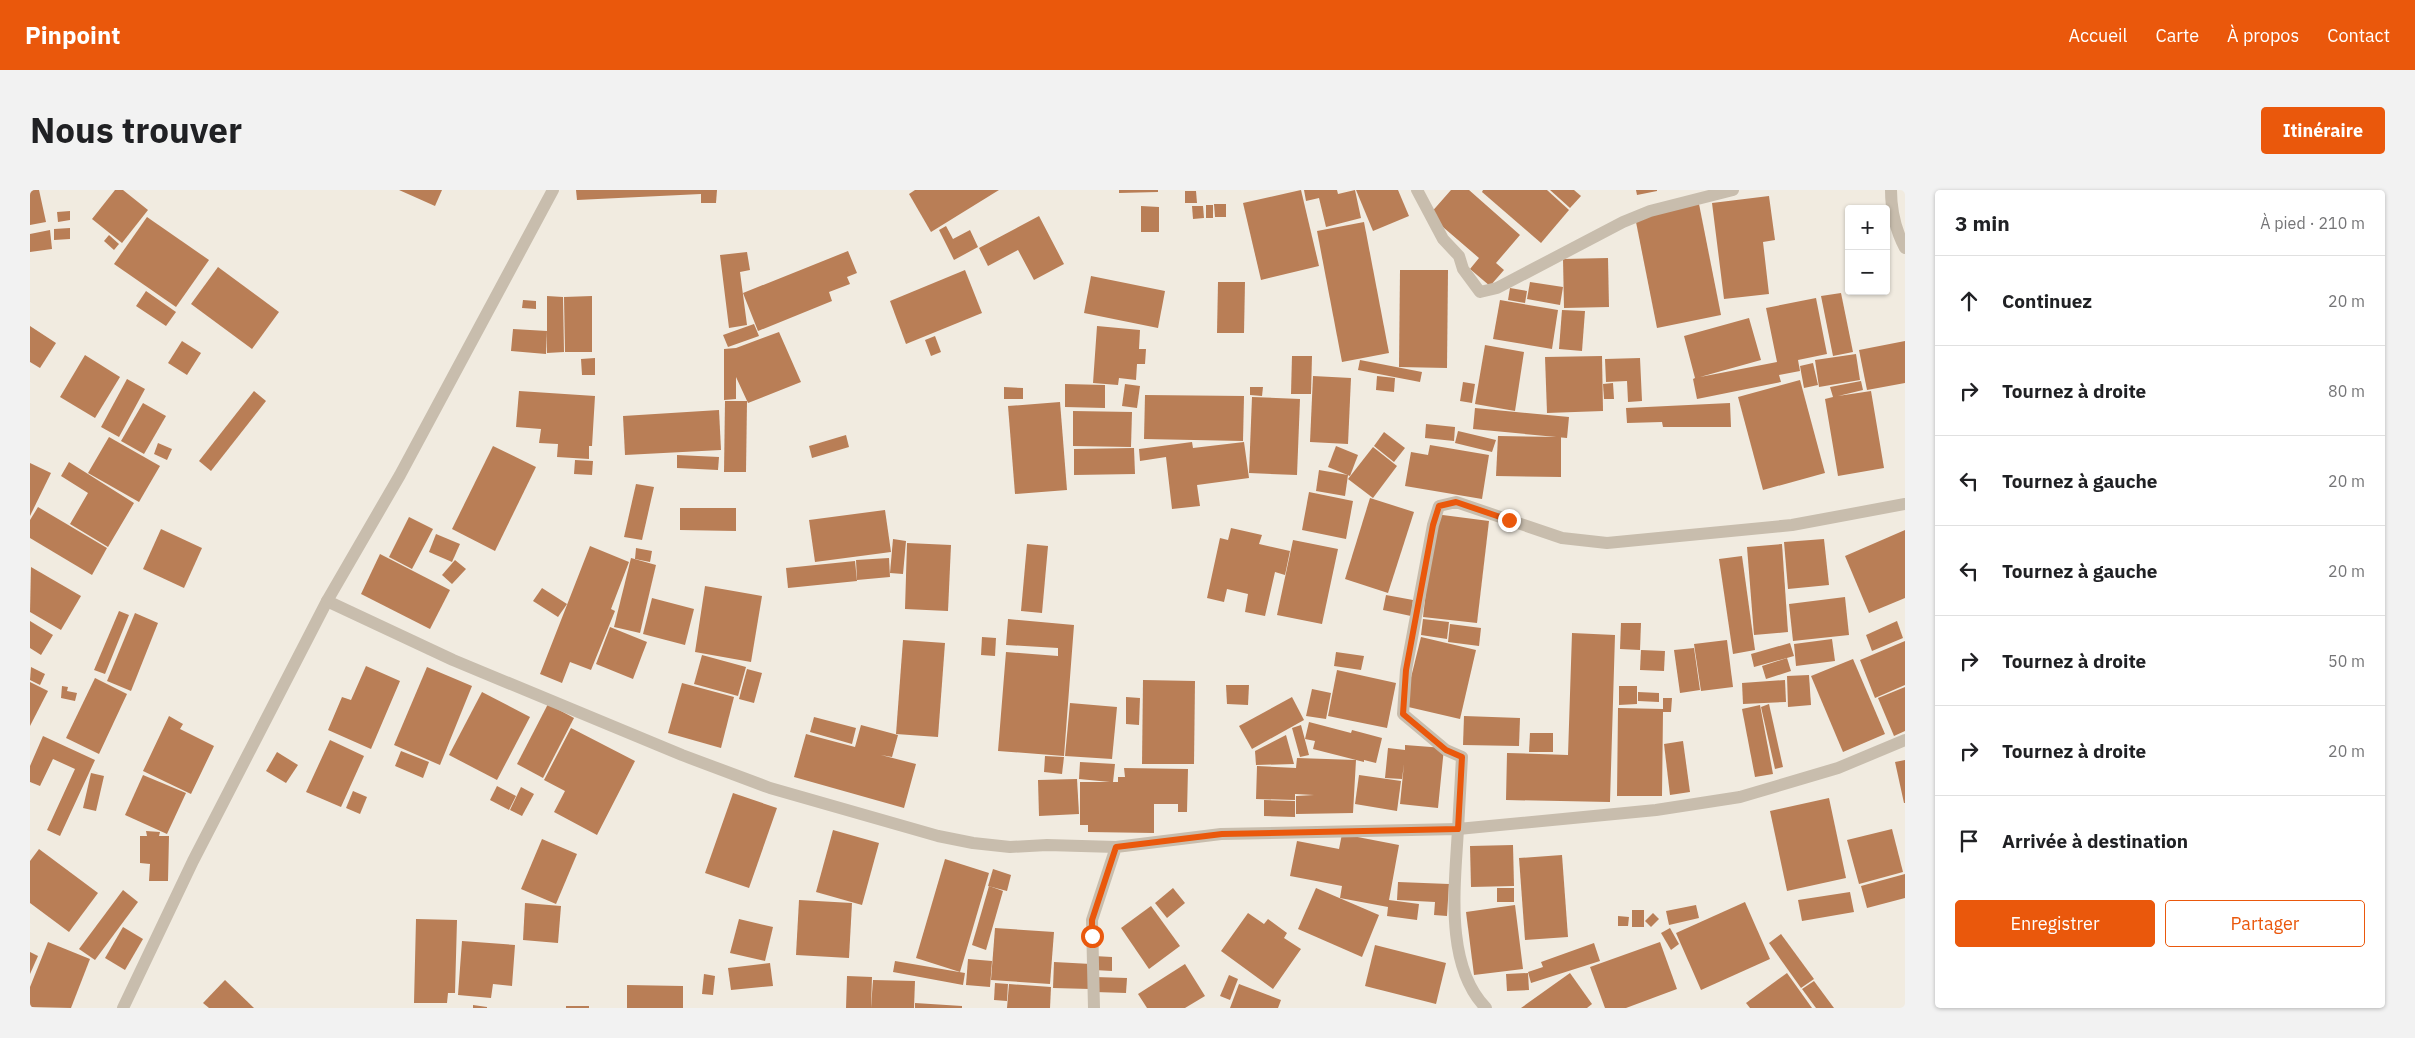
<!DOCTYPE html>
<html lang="fr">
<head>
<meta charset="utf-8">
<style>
  :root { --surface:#fff; --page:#f2f2f2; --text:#202124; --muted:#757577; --line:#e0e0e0; --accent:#ea580c }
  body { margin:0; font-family:"IBM Plex Sans",sans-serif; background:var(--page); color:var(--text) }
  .controls { position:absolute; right:15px; top:15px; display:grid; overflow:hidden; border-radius:5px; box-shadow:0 1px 4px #0004 }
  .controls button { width:45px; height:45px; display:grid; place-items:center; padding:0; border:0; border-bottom:1px solid var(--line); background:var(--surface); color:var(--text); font:25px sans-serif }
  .stop { position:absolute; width:15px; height:15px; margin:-11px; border:4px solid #ea580c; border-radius:50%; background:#fff }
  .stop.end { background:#ea580c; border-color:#fff; box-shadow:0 1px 5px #0008 }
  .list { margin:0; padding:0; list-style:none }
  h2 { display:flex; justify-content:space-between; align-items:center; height:65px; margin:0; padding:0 20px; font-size:21px }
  h2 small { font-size:16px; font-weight:400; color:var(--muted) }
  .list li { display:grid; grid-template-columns:32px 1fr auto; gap:15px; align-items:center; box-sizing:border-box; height:90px; padding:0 20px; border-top:1px solid var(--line) }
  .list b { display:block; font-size:19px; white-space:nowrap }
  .list em { font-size:16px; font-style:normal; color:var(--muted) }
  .actions { display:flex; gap:10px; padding:15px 20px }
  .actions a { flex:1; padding:11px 0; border:1px solid var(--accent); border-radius:5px; text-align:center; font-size:18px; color:var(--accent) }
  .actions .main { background:var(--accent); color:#fff }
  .icon { flex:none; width:28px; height:28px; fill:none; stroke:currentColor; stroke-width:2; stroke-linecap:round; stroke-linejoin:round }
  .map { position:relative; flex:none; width:1875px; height:818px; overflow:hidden; border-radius:5px }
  header { display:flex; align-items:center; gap:30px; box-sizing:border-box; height:70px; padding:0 25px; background:var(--accent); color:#fff }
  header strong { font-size:24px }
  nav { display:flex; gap:28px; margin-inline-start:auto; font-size:18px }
  .intro { display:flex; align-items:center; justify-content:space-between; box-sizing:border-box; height:120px; padding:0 30px }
  h1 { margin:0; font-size:35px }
  .button { padding:12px 22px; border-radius:5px; background:var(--accent); color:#fff; font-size:18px; font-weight:700 }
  main { display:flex; gap:30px; padding:0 30px }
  aside { flex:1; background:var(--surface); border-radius:5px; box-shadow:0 1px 4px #0004 }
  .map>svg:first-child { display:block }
</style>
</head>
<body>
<header>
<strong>Pinpoint</strong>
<nav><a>Accueil</a><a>Carte</a><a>À propos</a><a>Contact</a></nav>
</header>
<div class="intro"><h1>Nous trouver</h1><a class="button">Itinéraire</a></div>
<main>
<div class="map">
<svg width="1875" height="818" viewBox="0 0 1875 818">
  <rect width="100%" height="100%" fill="#f1ebe0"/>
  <g fill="#b97e56">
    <polygon points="0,0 9,0 16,32 0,35"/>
    <polygon points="85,0 93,0 118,20 92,53 62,29"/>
    <polygon points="369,0 412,0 405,16"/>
    <polygon points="546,0 671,0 671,4 547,10"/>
    <polygon points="671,0 687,0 686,13 671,13"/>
    <polygon points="885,0 969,0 901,42 879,4"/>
    <polygon points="1089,0 1128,0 1128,2 1089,3"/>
    <polygon points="1271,0 1289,76 1231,90 1213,13"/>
    <polygon points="1274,0 1307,0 1308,4 1325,0 1331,28 1296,37 1289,8 1276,11"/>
    <polygon points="1326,0 1368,0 1379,26 1343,41"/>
    <polygon points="1421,0 1439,0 1490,45 1466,73 1474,80 1460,96 1440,79 1449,68 1399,25"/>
    <polygon points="1453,0 1517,0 1539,20 1511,53 1452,2"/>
    <polygon points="1520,0 1544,0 1551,6 1540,18"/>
    <polygon points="1606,0 1627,0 1627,1 1607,5"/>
    <polygon points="1155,1 1166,1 1167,13 1155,13"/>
    <polygon points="1739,6 1745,50 1733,52 1739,104 1694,109 1682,13"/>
    <polygon points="1184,14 1196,14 1196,27 1185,27"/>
    <polygon points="1669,14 1691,125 1627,138 1605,27"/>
    <rect x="1176" y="15" width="7" height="13"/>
    <polygon points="1111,16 1129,17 1129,42 1111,42"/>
    <polygon points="1162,16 1173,16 1174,28 1163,29"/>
    <polygon points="40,21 40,30 28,32 27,22"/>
    <polygon points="1009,26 1034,74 1004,90 988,60 958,76 949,58"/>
    <polygon points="117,27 179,70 146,117 84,74"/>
    <polygon points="1334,32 1359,163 1312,172 1287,41"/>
    <polygon points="916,36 923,49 940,40 948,57 924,70 909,40"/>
    <polygon points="40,38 40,49 24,50 24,39"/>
    <polygon points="20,40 22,59 0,62 0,44"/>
    <polygon points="79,45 89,54 84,60 74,51"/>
    <polygon points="818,61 827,83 817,87 820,94 799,102 802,111 728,141 713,103"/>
    <polygon points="717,62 720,80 710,82 717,135 699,138 690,65"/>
    <polygon points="1578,68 1579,117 1534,118 1533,69"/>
    <polygon points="188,77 249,122 222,159 161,114"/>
    <polygon points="935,80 952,123 876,154 860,111"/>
    <polygon points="1370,80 1418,80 1417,178 1369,177"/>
    <polygon points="1061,86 1135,101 1128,138 1054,123"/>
    <polygon points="1188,92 1215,92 1214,143 1187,143"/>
    <polygon points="1500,92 1533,97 1530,115 1497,109"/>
    <polygon points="1480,98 1497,101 1495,113 1478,110"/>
    <polygon points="116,101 146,122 136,136 106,116"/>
    <polygon points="1811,103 1823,162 1803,166 1791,106"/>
    <polygon points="517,106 533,107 534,162 517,163"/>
    <polygon points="562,106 562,162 535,162 534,107"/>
    <polygon points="1786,108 1797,164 1768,170 1770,181 1749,185 1751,192 1667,209 1663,189 1665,188 1654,146 1719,128 1731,170 1670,187 1747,172 1736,118"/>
    <polygon points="493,110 506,111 506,119 492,118"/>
    <polygon points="1470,110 1528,120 1522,159 1463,149"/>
    <polygon points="1532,120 1555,121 1552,161 1529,159"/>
    <polygon points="724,134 729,146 698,157 693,145"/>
    <polygon points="0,136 26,153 10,178 0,172"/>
    <polygon points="1067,136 1110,140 1109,159 1116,159 1115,174 1107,174 1106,190 1089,188 1088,195 1063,193"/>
    <polygon points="483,139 517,141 516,164 481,161"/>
    <polygon points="749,142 771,192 718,213 706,187 706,209 694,210 694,159 706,158"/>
    <polygon points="905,146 911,162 901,166 895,150"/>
    <polygon points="152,151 171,163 157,185 138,173"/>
    <polygon points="1875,151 1875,193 1837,200 1829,160"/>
    <polygon points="1455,155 1494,162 1485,221 1445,214"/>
    <polygon points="1826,164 1830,190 1789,197 1785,170"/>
    <polygon points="55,165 90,187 65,228 30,207"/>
    <polygon points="1262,166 1282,166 1281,204 1261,204"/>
    <polygon points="1572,166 1573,221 1517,223 1515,167"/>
    <polygon points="565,168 565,185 552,185 551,169"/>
    <polygon points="1610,168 1612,211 1598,212 1597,191 1576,192 1575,169"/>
    <polygon points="1330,170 1392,182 1390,192 1328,180"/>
    <polygon points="1783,173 1788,195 1774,198 1770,176"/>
    <polygon points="1283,186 1321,188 1318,254 1280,252"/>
    <polygon points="1347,186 1365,188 1364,202 1346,200"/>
    <polygon points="97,189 115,199 89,247 71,237"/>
    <polygon points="1770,190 1795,283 1733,300 1708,207"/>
    <polygon points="1831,191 1833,200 1808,206 1841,201 1854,278 1808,286 1795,209 1803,207 1800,197"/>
    <polygon points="1433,192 1445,194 1442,213 1430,211"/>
    <polygon points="1583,193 1584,209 1574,209 1573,194"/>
    <polygon points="1035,194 1075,195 1075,218 1035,217"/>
    <polygon points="1095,194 1110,196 1107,218 1092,216"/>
    <polygon points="974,197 993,198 993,209 974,209"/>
    <polygon points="1220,197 1233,197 1232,206 1220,205"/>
    <polygon points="224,201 236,211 181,281 169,271"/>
    <polygon points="489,201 565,206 562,256 559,256 559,269 527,267 528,254 509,253 511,239 486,237"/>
    <polygon points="1115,205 1214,206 1213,251 1114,249"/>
    <polygon points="1222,207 1270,209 1267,285 1219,283"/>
    <polygon points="695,211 717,211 716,282 694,282"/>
    <polygon points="1030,212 1037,300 985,304 978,216"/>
    <polygon points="113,213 136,226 114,264 91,251"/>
    <polygon points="1700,213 1701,237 1633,237 1632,232 1597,233 1596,218"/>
    <polygon points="1445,218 1539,227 1537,248 1443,239"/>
    <polygon points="689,220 691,260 595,265 593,226"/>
    <polygon points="1043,221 1102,222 1101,257 1043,256"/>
    <polygon points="1396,234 1425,237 1424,251 1395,248"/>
    <polygon points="1428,241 1466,250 1462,262 1425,253"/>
    <polygon points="1354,242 1375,258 1364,272 1344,256"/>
    <polygon points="816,245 819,257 782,268 779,256"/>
    <polygon points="1468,246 1531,247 1531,287 1466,286"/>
    <polygon points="79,247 130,276 109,312 58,283"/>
    <polygon points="1162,252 1163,258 1214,252 1219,288 1167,295 1170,316 1142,319 1136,267 1110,271 1109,259"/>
    <polygon points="128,253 142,259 137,270 124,264"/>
    <polygon points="1400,255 1459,265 1452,309 1375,296 1381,262 1398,265"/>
    <polygon points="463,256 506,277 465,361 422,339"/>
    <polygon points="1306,256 1328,265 1320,286 1298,277"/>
    <polygon points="1343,257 1367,276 1343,308 1318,289"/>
    <polygon points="1104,258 1105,284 1044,285 1044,259"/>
    <polygon points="647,265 689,267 688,280 647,278"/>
    <polygon points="545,270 563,271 562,285 544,284"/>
    <polygon points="39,272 104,313 78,357 40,334 58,303 31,286"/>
    <polygon points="0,273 21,283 0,326"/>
    <polygon points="1289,280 1318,285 1315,306 1286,301"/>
    <polygon points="606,294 624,297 612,350 594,347"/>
    <polygon points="1279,302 1323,311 1316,349 1272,340"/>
    <polygon points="1340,308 1384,322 1358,403 1315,389"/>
    <polygon points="8,317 77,358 62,385 0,348 0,330"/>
    <polygon points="650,318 706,318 706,341 650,340"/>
    <polygon points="855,320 861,362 785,372 779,330"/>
    <polygon points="1405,324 1459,331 1447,433 1393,427"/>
    <polygon points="379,327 403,339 382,379 359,367"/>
    <polygon points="1201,338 1232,345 1229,354 1260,361 1255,385 1245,382 1235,426 1215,422 1218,404 1197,399 1194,412 1177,408 1190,348 1198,350"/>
    <polygon points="131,339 172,358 154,398 113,379"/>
    <polygon points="1875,340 1875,408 1839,423 1815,366"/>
    <polygon points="406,344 430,354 422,372 399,362"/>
    <polygon points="863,349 876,351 873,384 860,383"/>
    <polygon points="1794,349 1799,395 1758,399 1754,352"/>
    <polygon points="1263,350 1308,359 1292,434 1247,425"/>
    <polygon points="877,353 921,355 918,421 875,419"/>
    <polygon points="997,354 1018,356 1012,423 991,421"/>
    <polygon points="1752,354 1758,442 1724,445 1717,357"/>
    <polygon points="560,356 599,372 581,419 585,421 561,480 540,472 532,493 510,484"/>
    <polygon points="606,358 622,361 620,372 605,369"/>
    <polygon points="350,364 420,400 400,439 331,404"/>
    <polygon points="1712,366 1725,460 1703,464 1689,369"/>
    <polygon points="601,368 626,375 610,443 584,437"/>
    <polygon points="859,368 860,387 827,390 826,370"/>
    <polygon points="425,370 436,379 422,394 412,385"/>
    <polygon points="825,371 827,391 758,398 756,378"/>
    <polygon points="1,377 51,406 31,440 0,422"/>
    <polygon points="675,396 732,406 721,472 665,462"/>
    <polygon points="512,398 537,414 528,427 503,411"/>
    <polygon points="1356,405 1383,410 1381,426 1353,420"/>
    <polygon points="1815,407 1819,445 1763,451 1759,414"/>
    <polygon points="622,408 664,419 655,455 613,444"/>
    <polygon points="89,421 99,425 75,484 64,480"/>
    <polygon points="105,423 128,433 101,501 77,491"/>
    <polygon points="978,429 1044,435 1034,566 968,561 976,462 1028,466 1028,458 976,455"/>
    <polygon points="1393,429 1419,432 1417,449 1391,445"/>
    <polygon points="0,431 23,445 11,465 0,458"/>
    <polygon points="1867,431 1873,448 1842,461 1836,445"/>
    <polygon points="1591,433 1611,433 1610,460 1590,459"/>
    <polygon points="1420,434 1451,438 1449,456 1418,452"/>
    <polygon points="580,437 617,452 603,489 566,474"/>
    <polygon points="1542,443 1585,445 1580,612 1476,610 1477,563 1538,565"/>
    <polygon points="952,447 966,448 965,466 951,465"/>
    <polygon points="1391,447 1446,460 1430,529 1374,516"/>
    <polygon points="1802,449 1805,471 1766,476 1764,454"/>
    <polygon points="873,450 915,453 908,547 866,544"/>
    <polygon points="1697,450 1703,497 1671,501 1664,454"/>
    <polygon points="1875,451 1875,495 1845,508 1830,470"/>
    <polygon points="1760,453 1764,466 1724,477 1721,464"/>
    <polygon points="1664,458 1670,500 1650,503 1644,460"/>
    <polygon points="1611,460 1635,461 1634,481 1610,480"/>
    <polygon points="1306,462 1334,466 1331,480 1304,476"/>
    <polygon points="672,465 716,477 708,506 664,494"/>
    <polygon points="1757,468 1761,481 1736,489 1732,476"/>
    <polygon points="1823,469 1855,544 1813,562 1781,486"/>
    <polygon points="336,476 370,491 341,559 298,540 312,507 321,510"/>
    <polygon points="1,477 15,484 10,495 0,490"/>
    <polygon points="397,477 442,496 410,575 364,555"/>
    <polygon points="717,479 732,483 724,513 709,509"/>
    <polygon points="1307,480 1366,493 1357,538 1298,526"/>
    <polygon points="1779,485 1781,515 1758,517 1757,486"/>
    <polygon points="65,488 97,504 69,564 36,548"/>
    <polygon points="1113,490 1165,491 1164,574 1112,574"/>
    <polygon points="1755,490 1756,512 1713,514 1712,493"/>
    <polygon points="0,492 18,501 0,536"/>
    <polygon points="652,493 704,507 691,558 638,543"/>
    <polygon points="1196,495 1219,495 1218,515 1197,514"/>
    <polygon points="32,496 38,497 37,501 47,503 45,511 31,508"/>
    <polygon points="1589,496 1607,496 1607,514 1589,515"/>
    <polygon points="1875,497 1875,541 1864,546 1848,508"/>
    <polygon points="1282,499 1301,503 1296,529 1276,526"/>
    <polygon points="452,502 500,527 467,590 419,565"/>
    <polygon points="1608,502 1629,503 1629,512 1608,511"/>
    <polygon points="1096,507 1110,508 1109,535 1096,534"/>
    <polygon points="1262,507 1274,530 1222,559 1209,536"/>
    <polygon points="1633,508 1642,508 1641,522 1633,522 1632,606 1587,606 1588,518 1633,519"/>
    <polygon points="1040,513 1087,517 1082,569 1035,566"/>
    <polygon points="518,514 544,528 513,588 487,574"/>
    <polygon points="1739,514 1753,577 1745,579 1731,517"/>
    <polygon points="1730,515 1743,584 1725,587 1712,519"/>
    <polygon points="139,526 153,534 150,539 184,556 161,604 113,581"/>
    <polygon points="1434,526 1490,528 1489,556 1433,555"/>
    <polygon points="784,527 826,538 822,554 780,542"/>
    <polygon points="1279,532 1321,543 1322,540 1352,548 1346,573 1334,570 1334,572 1283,559 1285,551 1275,549"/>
    <polygon points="831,535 868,545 862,567 851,565 886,574 874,618 764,587 776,544 825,557"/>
    <polygon points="1271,535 1279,565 1270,567 1262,538"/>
    <polygon points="541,538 605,571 567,645 524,622 535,601 514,590"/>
    <polygon points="1500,543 1523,543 1523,562 1499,562"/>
    <polygon points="1256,545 1264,574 1226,575 1225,561"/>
    <polygon points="13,546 65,570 30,646 17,640 45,579 23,569 10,596 0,592 0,576"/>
    <polygon points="300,550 334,566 311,617 276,602"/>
    <polygon points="1653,551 1660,602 1640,605 1634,554"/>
    <polygon points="1375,555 1414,558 1408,618 1370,614 1374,574 1372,589 1355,588 1358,558 1375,560"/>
    <polygon points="371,561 399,572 393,588 365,576"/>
    <polygon points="247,562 268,575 256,593 236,581"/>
    <polygon points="1015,566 1034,567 1032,584 1014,582"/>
    <polygon points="1267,568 1326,570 1323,623 1266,624 1266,606 1284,605 1265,604 1265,610 1226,609 1227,576 1266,578"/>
    <polygon points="1875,570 1875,613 1874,613 1865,572"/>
    <polygon points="1050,572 1085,574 1083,592 1088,592 1088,587 1095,587 1094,578 1158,579 1157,622 1148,622 1148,614 1124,614 1124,643 1058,642 1058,635 1050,635 1050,592 1080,592 1049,589"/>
    <polygon points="61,583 74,586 66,621 53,618"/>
    <polygon points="113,585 156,603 137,644 95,625"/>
    <polygon points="1329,585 1371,591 1367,621 1325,614"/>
    <polygon points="1047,589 1049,624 1009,626 1008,590"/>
    <polygon points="467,596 486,606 479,620 460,610"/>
    <polygon points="491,597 504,604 492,626 480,620"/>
    <polygon points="323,601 337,607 330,624 316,618"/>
    <polygon points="703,603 747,618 719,698 675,683"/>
    <polygon points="1799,608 1816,688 1757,701 1740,621"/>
    <polygon points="1234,610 1265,611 1265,627 1234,626"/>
    <polygon points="1862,639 1873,682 1829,694 1817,650"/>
    <polygon points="803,640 849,653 832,715 786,702"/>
    <polygon points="116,641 130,642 129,646 139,646 138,691 119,691 120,674 110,673 110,646 117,646"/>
    <polygon points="1312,644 1369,655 1359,710 1389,714 1387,730 1357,726 1358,717 1310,708 1312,696 1260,686 1267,651 1309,659"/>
    <polygon points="512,649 547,664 526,714 491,699"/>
    <polygon points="1483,655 1484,696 1441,697 1440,656"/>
    <polygon points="9,659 68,703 39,742 0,713 0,671"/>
    <polygon points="1532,665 1538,747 1495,750 1489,668"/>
    <polygon points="915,669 959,683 930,782 886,768"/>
    <polygon points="963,679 981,685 977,701 958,696"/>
    <polygon points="1875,684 1875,708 1837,718 1831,696"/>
    <polygon points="1368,692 1419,694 1417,726 1404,725 1405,712 1367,710"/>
    <polygon points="959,696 973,701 956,760 942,755"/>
    <polygon points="1143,698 1155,713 1137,728 1125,713"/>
    <polygon points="1286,698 1349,725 1332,767 1268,739"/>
    <rect x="1467" y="698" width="17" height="14"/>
    <polygon points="93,700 108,712 65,770 49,759"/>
    <polygon points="1820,702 1824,722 1772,731 1768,710"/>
    <polygon points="769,710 822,713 819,768 766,765"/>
    <polygon points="1715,712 1740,769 1671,800 1646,743"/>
    <polygon points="495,713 531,716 528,753 493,750"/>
    <polygon points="1485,715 1493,779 1444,785 1436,722"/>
    <polygon points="1666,715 1669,728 1639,735 1636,721"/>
    <polygon points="1121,716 1150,756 1119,779 1091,738"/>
    <rect x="1602" y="720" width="12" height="17"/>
    <polygon points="1218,723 1234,734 1238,729 1257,743 1254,748 1271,759 1243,799 1191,761"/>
    <polygon points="1623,723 1629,729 1621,737 1615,731"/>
    <polygon points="1588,726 1599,727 1598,736 1588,736"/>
    <polygon points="386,729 427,730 425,803 418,803 417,813 384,813"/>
    <polygon points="709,729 743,737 735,771 700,763"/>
    <polygon points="93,737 113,749 95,780 75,768"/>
    <polygon points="965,738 1024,742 1020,794 961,790"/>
    <polygon points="1640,738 1649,754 1641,760 1631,743"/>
    <polygon points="1751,744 1784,789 1771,798 1739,753"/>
    <polygon points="432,751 485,755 482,796 463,794 461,808 428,805"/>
    <polygon points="18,752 60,769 41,818 0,817 0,797"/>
    <polygon points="1630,752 1647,799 1596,818 1575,818 1560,777"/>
    <polygon points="1564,753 1570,771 1501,793 1498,782 1513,777 1511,772"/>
    <polygon points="1345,755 1416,773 1406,814 1335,796"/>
    <polygon points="0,762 8,766 0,784"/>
    <polygon points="1064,766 1082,767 1082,781 1064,780"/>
    <polygon points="938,769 962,771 960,797 936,795"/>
    <polygon points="865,771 935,783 933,795 863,782"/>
    <polygon points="1024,772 1061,774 1060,799 1023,798"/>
    <polygon points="740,773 743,796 701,800 698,778"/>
    <polygon points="1155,774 1175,806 1155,818 1117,818 1108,804"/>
    <polygon points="1498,783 1499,800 1477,801 1476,784"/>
    <polygon points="1540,783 1562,814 1557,818 1491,818"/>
    <polygon points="1757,783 1782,818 1720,818 1716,813"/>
    <polygon points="674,784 685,786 683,805 672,804"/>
    <polygon points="1199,785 1208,789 1200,810 1190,806"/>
    <polygon points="817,786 842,787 841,818 816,818"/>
    <polygon points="1065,787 1097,788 1096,803 1065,802"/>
    <polygon points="195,790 224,818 179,818 173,813"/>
    <polygon points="843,790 885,791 884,818 841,818"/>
    <polygon points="1784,791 1804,818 1786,818 1772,799"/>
    <polygon points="965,793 978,794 977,811 964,810"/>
    <polygon points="979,794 1021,797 1020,818 977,818"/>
    <polygon points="1209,794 1251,810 1248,818 1200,818"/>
    <polygon points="597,795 653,796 653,818 597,818"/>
    <polygon points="885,813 932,816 932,818 885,818"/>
    <polygon points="443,815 457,817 457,818 443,818"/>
    <rect x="536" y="816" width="23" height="2"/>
  </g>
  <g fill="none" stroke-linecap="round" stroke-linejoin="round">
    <g stroke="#c8bdad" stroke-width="12">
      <polyline points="1387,0 1413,49 1429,66 1433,79 1450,102 1467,98 1593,32 1620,21 1703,0"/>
      <path d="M1861 0C1861 21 1865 39 1875 58"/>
      <polyline points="1875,314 1762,335 1577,353 1532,348 1426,312 1409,316 1403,335 1376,480 1373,524 1416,560 1432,567 1428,639 1626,620 1710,607 1808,578 1875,550"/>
      <polyline points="297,411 423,470 652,565 740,598 908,646 943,653 980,657 1017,655 1086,657"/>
      <polyline points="93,818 163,671 297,411 370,285 523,0"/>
      <path d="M1064 818 1062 730 1086 657 1191 644 1428 639C1425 695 1414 775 1456 818"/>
    </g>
  </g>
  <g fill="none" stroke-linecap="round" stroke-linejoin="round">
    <polyline stroke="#ea580c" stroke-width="6" points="1062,746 1062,730 1086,657 1192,644 1428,639 1432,567 1416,560 1373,524 1376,480 1403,335 1409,316 1426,312 1479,330"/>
  </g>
</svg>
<div class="controls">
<button>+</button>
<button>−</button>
</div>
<div class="stop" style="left:1062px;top:746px"></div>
<div class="stop end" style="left:1479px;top:330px"></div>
</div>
<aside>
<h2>3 min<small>À pied · 210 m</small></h2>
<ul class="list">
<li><svg class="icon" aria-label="ahead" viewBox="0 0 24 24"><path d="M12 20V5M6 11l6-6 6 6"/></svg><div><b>Continuez</b></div><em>20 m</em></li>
<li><svg class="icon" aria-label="right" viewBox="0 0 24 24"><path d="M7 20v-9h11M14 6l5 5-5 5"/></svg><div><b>Tournez à droite</b></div><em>80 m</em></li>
<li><svg class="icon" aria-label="left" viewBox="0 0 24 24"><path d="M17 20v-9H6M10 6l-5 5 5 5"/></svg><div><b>Tournez à gauche</b></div><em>20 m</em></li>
<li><svg class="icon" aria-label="left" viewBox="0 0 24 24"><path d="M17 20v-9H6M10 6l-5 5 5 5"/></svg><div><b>Tournez à gauche</b></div><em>20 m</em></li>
<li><svg class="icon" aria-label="right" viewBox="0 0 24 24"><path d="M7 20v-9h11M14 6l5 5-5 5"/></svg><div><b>Tournez à droite</b></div><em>50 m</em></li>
<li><svg class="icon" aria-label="right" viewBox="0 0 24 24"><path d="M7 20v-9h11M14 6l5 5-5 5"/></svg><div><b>Tournez à droite</b></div><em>20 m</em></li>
<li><svg class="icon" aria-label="arrive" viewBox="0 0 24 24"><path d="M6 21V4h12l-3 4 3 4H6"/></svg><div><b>Arrivée à destination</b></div></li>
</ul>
<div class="actions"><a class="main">Enregistrer</a><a>Partager</a></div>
</aside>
</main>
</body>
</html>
